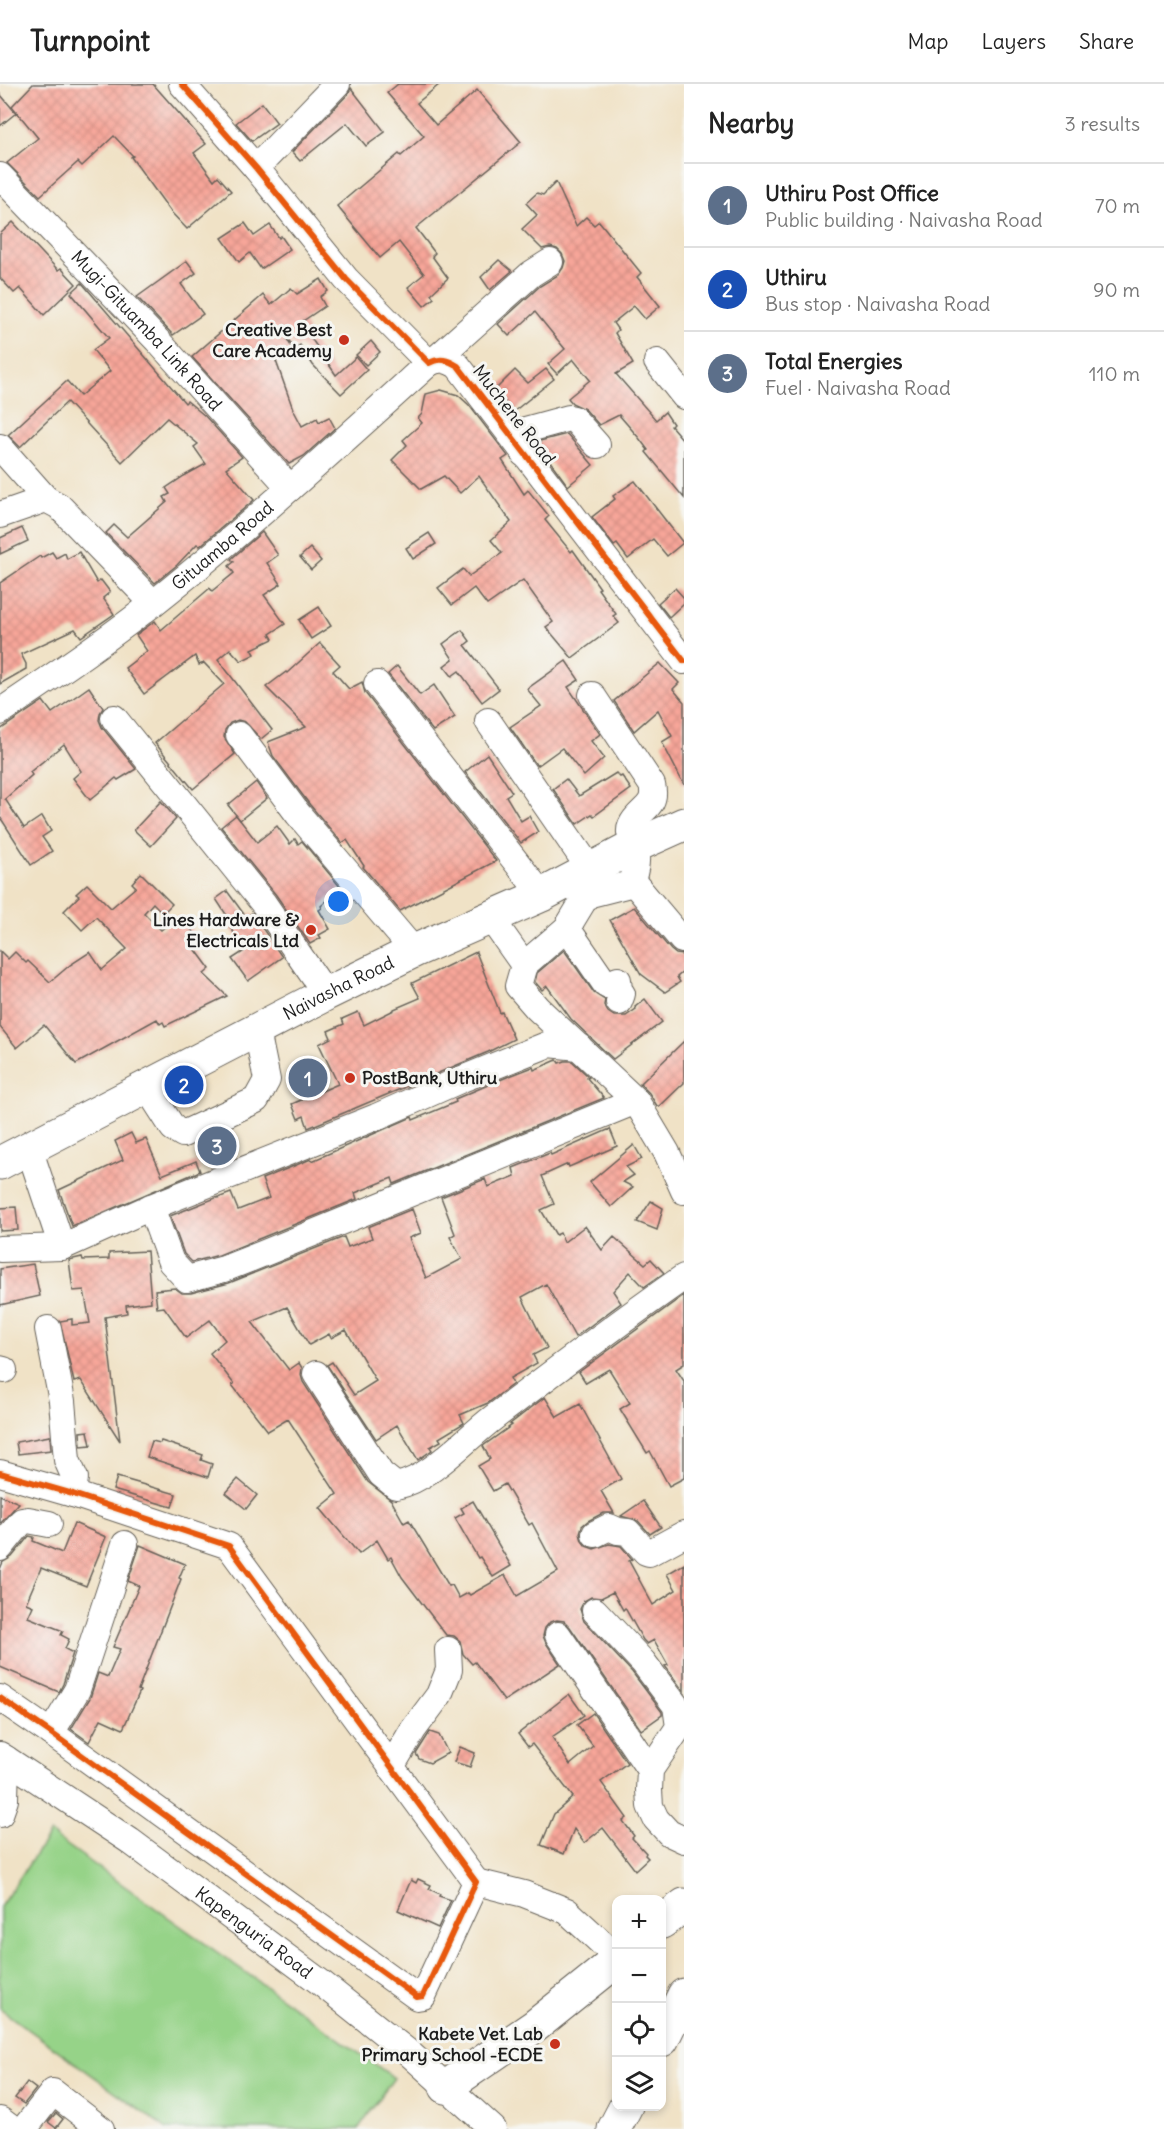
<!DOCTYPE html>
<html lang="en">
<head>
<meta charset="utf-8">
<style>
  :root { --surface:#fff; --page:#f6f6f6; --text:#222; --muted:#767676; --line:#e0e0e0; --accent:#c8321e }
  body { margin:0; font-family:Delius,sans-serif; background:var(--page); color:var(--text) }
  .controls { position:absolute; right:18px; bottom:18px; display:grid; overflow:hidden; border-radius:12px; box-shadow:0 3px 9px #0003 }
  .controls button { width:54px; height:54px; display:grid; place-items:center; padding:0; border:0; border-bottom:2px solid var(--line); background:var(--surface); color:var(--text); font:30px sans-serif }
  .you { position:absolute; left:339px; top:818px; width:21px; height:21px; margin:-15px; border:4px solid #fff; border-radius:50%; background:#1a73e8; box-shadow:0 0 0 9px #1a73e833 }
  .badge { display:grid; place-items:center; width:39px; height:39px; border-radius:50%; background:var(--accent); color:#fff; font-size:20px; font-weight:700 }
  .pin { position:absolute; translate:-50% -50%; border:3px solid #fff; box-shadow:0 2px 6px #0006 }
  .list { margin:0; padding:0; list-style:none }
  h2 { display:flex; justify-content:space-between; align-items:center; height:78px; margin:0; padding:0 24px; font-size:26px }
  h2 small { font-size:20px; font-weight:400; color:var(--muted) }
  .list li { display:grid; grid-template-columns:39px 1fr auto; gap:18px; align-items:center; box-sizing:border-box; height:84px; padding:0 24px; border-top:2px solid var(--line) }
  .list b { display:block; font-size:22px; white-space:nowrap }
  .list p { margin:0; font-size:20px; white-space:nowrap; color:var(--muted) }
  .list em { font-size:20px; font-style:normal; color:var(--muted) }
  .icon { flex:none; width:33px; height:33px; fill:none; stroke:currentColor; stroke-width:2; stroke-linecap:round; stroke-linejoin:round }
  .map { position:relative; flex:none; width:684px; height:2045px; overflow:hidden }
  header { display:flex; align-items:center; gap:36px; box-sizing:border-box; height:84px; padding:0 30px; background:var(--surface); border-bottom:2px solid var(--line) }
  header strong { font-size:28px }
  nav { display:flex; gap:33px; margin-inline-start:auto; font-size:21px }
  main { display:flex }
  aside { flex:1; background:var(--surface) }
  .map>svg:first-child { display:block }
</style>
</head>
<body>
<header>
<strong>Turnpoint</strong>
<nav><a>Map</a><a>Layers</a><a>Share</a></nav>
</header>
<main>
<div class="map">
<svg width="684" height="2045" viewBox="0 0 684 2045">
  <defs>
    <pattern id="building-cross-hatch" width="8" height="8" patternUnits="userSpaceOnUse" patternTransform="scale(1.5)"><rect width="8" height="8" fill="#f7a699"/><path d="M0 0l8 8M0 8l8-8" fill="none" stroke="#d38e83"/></pattern>
  </defs>
  <rect width="100%" height="100%" fill="#f6f6f2"/>
  <filter id="ink" filterUnits="userSpaceOnUse"><feTurbulence type="fractalNoise" baseFrequency=".0167" numOctaves="2"/><feDisplacementMap in="SourceGraphic" scale="12" xChannelSelector="R" yChannelSelector="G"/><feConvolveMatrix kernelMatrix="1 2 1 2 8 2 1 2 1" color-interpolation-filters="sRGB"/></filter>
  <filter id="wash" filterUnits="userSpaceOnUse"><feTurbulence type="fractalNoise" baseFrequency=".008" numOctaves="4" result="noise"/><feDisplacementMap in="SourceGraphic" scale="24" xChannelSelector="R" yChannelSelector="G"/><feGaussianBlur stdDeviation="1.35" result="paint"/><feColorMatrix in="noise" values="0 0 0 0 0 0 0 0 0 0 0 0 0 0 0 0 0 1.4 0 .05"/><feComposite in="paint" operator="in"/></filter>
  <g filter="url(#wash)">
    <rect width="100%" height="100%" fill="#f0e2c6"/>
    <polygon fill="#96d388" stroke="#597852" stroke-width="1.5" points="50,1749 394,1994 358,2045 167,2045 0,1925 0,1823"/>
    <g id="blocks">
      <g fill="url(#building-cross-hatch)">
        <polygon points="33,0 153,0 206,60 194,69 214,96 218,92 231,107 187,145 171,128 131,73 133,72 114,52 82,82 78,78 40,112 7,79 38,54 12,22"/>
        <polygon points="398,0 440,0 417,19 436,41 477,6 521,58 416,144 435,169 432,172 448,194 431,210 434,214 424,222 408,203 424,190 399,158 380,174 337,122 399,70 401,72 424,52 387,9"/>
        <polygon points="351,4 385,48 366,62 347,39 300,77 292,68 348,10"/>
        <polygon points="0,10 16,29 0,42"/>
        <polygon points="262,19 277,39 252,57 236,39"/>
        <polygon points="556,98 576,142 586,133 594,141 599,137 641,189 637,193 660,222 645,235 634,222 613,239 618,246 615,249 633,280 616,290 656,336 665,328 673,340 671,342 684,357 684,414 646,368 648,366 639,354 619,331 599,341 585,325 572,319 568,314 590,296 573,275 557,290 548,280 565,265 535,228 509,252 498,240 540,202 558,191 563,184 565,177 562,170 557,165 550,163 542,165 522,145 537,131 526,119 537,109 543,111"/>
        <polygon points="13,138 58,186 61,184 76,200 44,231 20,204 14,209 0,194 0,150"/>
        <polygon points="245,139 254,152 270,141 279,154 281,152 290,165 261,185 250,169 239,178 222,154"/>
        <polygon points="499,176 512,187 490,206 481,193"/>
        <polygon points="187,177 196,189 181,200 203,230 173,251 137,213"/>
        <polygon points="321,195 328,207 320,213 325,222 303,237 313,257 336,291 356,273 367,286 341,310 313,281 300,261 296,264 287,255 293,266 276,277 293,325 302,342 317,334 319,338 329,333 335,344 304,372 289,380 192,273 263,211 271,221 291,204 297,210"/>
        <polygon points="82,199 185,319 187,317 205,332 242,373 226,384 254,416 200,462 197,460 177,481 155,499 106,449 114,441 127,453 167,418 164,413 170,410 166,404 184,392 206,380 194,363 198,360 167,334 122,378 67,318 20,363 8,351 67,297 80,312 110,287 93,266 109,254 71,209"/>
        <polygon points="371,257 380,268 366,281 356,271"/>
        <polygon points="546,285 554,295 513,328 495,306 515,286 528,299"/>
        <polygon points="441,306 458,311 469,321 508,372 502,376 524,410 528,406 549,432 545,436 571,468 573,466 600,504 598,505 616,530 613,532 619,539 572,574 546,543 553,538 523,496 487,521 474,504 452,521 438,504 463,485 469,492 502,469 491,456 511,438 479,392 460,409 444,392 421,405 392,376 407,361 403,356 422,339 418,334 422,330 426,310"/>
        <polygon points="567,350 593,381 568,402 536,358"/>
        <polygon points="635,397 683,459 667,472 653,455 628,475 617,460 614,462 592,433 615,415 613,412"/>
        <polygon points="22,444 28,457 0,470 0,454"/>
        <polygon points="262,448 278,471 267,479 281,500 264,511 285,540 270,550 273,555 252,565 255,570 241,577 230,565 218,575 272,646 261,655 245,638 238,636 230,639 225,646 224,653 235,670 193,705 155,659 224,600 204,579 199,581 195,572 144,610 125,584 147,567 136,551 155,537 161,546 210,504 212,507 234,489 229,482 234,478 231,475"/>
        <polygon points="429,449 436,460 413,475 406,464"/>
        <polygon points="310,464 321,477 311,486 300,473"/>
        <polygon points="52,468 56,474 65,469 67,475 79,468 97,499 101,496 110,508 103,514 114,530 81,553 75,545 21,570 26,580 26,585 0,600 0,499 40,472 41,474"/>
        <polygon points="675,504 684,514 684,519 669,533 658,519"/>
        <polygon points="319,523 331,542 311,555 299,536"/>
        <polygon points="462,546 470,557 465,561 499,605 482,618 459,587 452,592 444,582 453,575 443,560"/>
        <polygon points="320,559 340,581 333,587 349,605 362,598 365,609 496,777 400,827 363,783 364,782 347,756 342,759 310,721 273,672 268,658 306,643 266,603 286,588 287,589"/>
        <polygon points="566,577 579,596 568,603 600,650 591,657 604,674 584,692 562,664 537,682 510,643 541,622 527,605"/>
        <polygon points="660,579 679,599 673,605 684,618 684,701 662,658 672,652 658,626 634,647 614,617"/>
        <polygon points="397,582 420,611 434,601 455,633 433,647 388,590"/>
        <polygon points="89,603 103,624 100,629 99,636 102,643 136,685 118,696 116,694 90,716 73,694 81,687 64,660 30,688 32,691 5,715 24,744 42,732 51,747 42,753 52,767 31,781 0,733 0,646 43,617 52,629"/>
        <polygon points="487,670 512,708 506,712 521,737 529,732 538,748 521,759 465,688"/>
        <polygon points="616,689 620,693 622,692 631,705 594,732 592,730 577,740 553,705 566,695 579,712"/>
        <polygon points="256,698 267,714 240,736 228,721"/>
        <polygon points="161,717 176,735 151,762 134,746"/>
        <polygon points="236,731 257,758 277,742 290,760 295,755 298,760 302,757 341,804 321,822 322,824 319,826 330,845 319,851 321,854 310,860 276,811 221,743"/>
        <polygon points="141,789 172,820 163,829 153,819 144,829 161,846 180,831 200,856 193,862 210,885 204,890 227,912 165,942 163,938 160,940 157,935 76,980 44,941 17,964 0,943 0,867 8,875 15,868 26,879 28,877 50,898 70,881 90,868 102,886 127,865 96,833 82,846 64,827 79,812 76,810 87,800 111,824 136,803 132,799"/>
        <polygon points="227,807 246,833 252,829 282,873 248,897 232,875 246,866 230,843 233,841 216,815"/>
        <polygon points="634,823 671,866 676,870 684,871 684,887 677,893 680,898 665,908 641,890 610,836"/>
        <polygon points="564,866 594,909 605,916 604,921 608,928 614,932 626,932 636,925 635,923 645,915 662,938 613,975 571,935 547,902 542,906 535,898 537,889"/>
        <polygon points="476,868 500,929 502,928 514,955 488,968 308,1044 304,1032 298,1035 292,1020 338,1000 319,960 331,954 328,947 344,940 342,935 358,928 364,941 394,926 394,925 420,914 412,899"/>
        <polygon points="684,957 684,999 660,1022 657,1022 649,1009 640,1000"/>
        <polygon points="557,976 559,979 565,977 572,977 589,993 587,994 604,1014 394,1100 392,1094 355,1109 357,1115 219,1171 192,1178 184,1170 170,1132 218,1113 218,1114 231,1109 238,1126 269,1114 262,1095 311,1075 312,1077 412,1033 413,1036 456,1018 455,1015 507,993 533,983 534,986"/>
        <polygon points="610,1045 617,1062 569,1083 568,1080 542,1092 554,1120 541,1126 556,1151 560,1149 564,1158 585,1142 602,1166 614,1153 645,1180 651,1175 664,1189 644,1203 630,1188 613,1207 621,1219 575,1253 546,1200 522,1213 547,1264 533,1271 537,1279 510,1294 513,1300 488,1319 460,1331 464,1339 439,1354 441,1357 430,1363 432,1366 418,1376 397,1341 376,1355 327,1281 332,1278 354,1311 376,1297 346,1246 331,1254 329,1250 309,1261 287,1223 252,1238 289,1286 299,1279 302,1284 301,1291 303,1298 368,1398 391,1416 404,1439 409,1436 449,1502 452,1501 459,1514 468,1509 470,1511 505,1491 517,1512 558,1488 532,1439 529,1441 505,1400 493,1407 478,1382 490,1375 483,1362 512,1341 510,1340 545,1313 557,1333 580,1320 621,1395 601,1407 614,1429 603,1429 588,1437 582,1442 580,1449 582,1457 586,1462 594,1465 609,1460 621,1462 632,1475 629,1477 653,1521 676,1506 667,1490 684,1480 684,1608 665,1582 668,1581 654,1556 647,1560 643,1556 625,1524 623,1526 613,1508 601,1514 591,1513 584,1517 580,1525 584,1537 632,1588 662,1628 662,1631 641,1646 570,1543 564,1537 557,1536 550,1538 545,1544 543,1552 546,1559 560,1580 504,1617 475,1578 472,1580 463,1570 460,1557 454,1552 446,1551 402,1493 391,1473 388,1475 377,1456 359,1470 320,1424 337,1410 288,1335 268,1347 232,1301 234,1300 210,1269 225,1256 210,1236 186,1254 164,1223 157,1224 155,1206 175,1204 182,1209 191,1209 229,1199 344,1153 348,1163 372,1154 368,1143 412,1125 421,1149 409,1154 426,1194 462,1175 450,1153 455,1150 441,1113 485,1095 488,1103 515,1092 513,1084 550,1069 551,1071"/>
        <polygon points="223,1048 230,1066 211,1075 204,1057"/>
        <polygon points="131,1049 136,1059 146,1055 162,1091 196,1077 200,1087 72,1142 59,1106 123,1076 115,1057"/>
        <polygon points="634,1061 642,1075 626,1083 634,1091 623,1098 633,1103 611,1123 590,1098"/>
        <polygon points="651,1117 663,1124 657,1146 637,1138"/>
        <polygon points="16,1123 18,1146 0,1147 0,1124"/>
        <polygon points="147,1167 151,1218 126,1221 127,1229 105,1233 120,1357 81,1296 74,1298 60,1237 72,1235 72,1241 90,1239 84,1206 73,1207 69,1176 82,1173 83,1176 109,1175 109,1169"/>
        <polygon points="33,1180 40,1212 0,1221 0,1185"/>
        <polygon points="684,1211 684,1280 676,1285 684,1297 684,1394 669,1402 650,1367 647,1369 620,1325 630,1319 609,1285 586,1299 579,1288"/>
        <polygon points="88,1347 91,1361 81,1362 80,1348"/>
        <polygon points="50,1352 51,1366 18,1370 16,1358"/>
        <polygon points="152,1357 160,1359 161,1357 203,1371 201,1376 212,1380 208,1393 147,1373"/>
        <polygon points="117,1393 176,1410 172,1423 113,1406"/>
        <polygon points="238,1395 257,1411 246,1425 226,1409"/>
        <polygon points="0,1411 19,1419 0,1440"/>
        <polygon points="473,1417 511,1482 493,1493 480,1473 478,1474 455,1434 464,1429 461,1424"/>
        <polygon points="643,1417 661,1443 650,1450 638,1437 621,1432"/>
        <polygon points="74,1439 106,1453 86,1502 41,1484 26,1519 33,1522 28,1533 63,1547 61,1551 69,1555 65,1565 73,1569 63,1600 59,1608 0,1583 0,1485 3,1478 12,1473 29,1452 34,1453 33,1457 62,1469"/>
        <polygon points="140,1461 185,1480 179,1494 181,1495 138,1606 140,1607 123,1645 101,1635 89,1658 71,1645 90,1614 98,1589 108,1593 120,1565 113,1563 139,1502 128,1497"/>
        <polygon points="569,1610 584,1631 552,1653 570,1681 593,1662 577,1641 593,1629 627,1679 601,1698 627,1734 623,1737 634,1752 632,1754 646,1769 645,1771 648,1774 635,1786 603,1744 584,1759 574,1745 564,1770 541,1761 554,1730 573,1713 532,1660 528,1663 518,1650"/>
        <polygon points="430,1648 439,1651 448,1669 430,1679 419,1675 416,1670"/>
        <polygon points="460,1663 475,1669 470,1683 454,1678"/>
        <polygon points="418,1795 431,1801 429,1805 440,1810 439,1812 451,1816 438,1844 398,1826 411,1796 416,1799"/>
        <polygon points="27,1998 36,2005 24,2020 15,2014"/>
        <polygon points="56,2029 63,2035 56,2044 48,2038"/>
      </g>
    </g>
  </g>
  <g filter="url(#ink)">
    <use href="#blocks" fill-opacity="0" stroke="#666158" stroke-width="1.5"/>
    <g fill="none" stroke-linecap="round" stroke-linejoin="round">
      <defs>
        <g id="minor">
          <path d="M182 0 256 84 346 195 429 279C440 273 448 276 458 282L684 577"/>
          <polyline points="256,84 337,0"/>
          <path id="s1" d="M0 92 157 256 290 404"/>
          <polyline points="436,275 531,190 550,178"/>
          <polyline points="657,278 684,312"/>
          <polyline points="0,363 46,415"/>
          <polyline points="524,370 518,348 569,334 574,335 597,361"/>
          <polyline points="0,431 46,415 59,422 153,519"/>
          <polyline points="377,600 542,811"/>
          <path id="s2" d="M0 628C58 589 116 550 170 506 259 434 344 356 429 279"/>
          <polyline points="114,634 264,820 326,910"/>
          <polyline points="488,637 590,785"/>
          <polyline points="239,651 298,730 414,867"/>
          <polyline points="634,799 682,856"/>
          <polyline points="490,833 524,881 518,902 537,924 636,1017 667,1069 684,1107"/>
          <polyline points="567,844 606,901 618,896 619,906 622,910 619,918"/>
          <path d="M524 881 567 844 587 811 634 799 631 798C636 787 638 772 634 760 632 753 628 749 631 742 638 725 658 724 652 701L592 611"/>
          <polyline points="146,1002 173,1044 183,1050 256,1016 267,996 257,947"/>
          <polyline points="29,1064 62,1163"/>
          <polyline points="151,1123 171,1178 187,1195 224,1185 262,1170 636,1017"/>
          <polyline points="0,1165 62,1163 151,1123 376,1033 462,995 549,960 579,963"/>
          <polyline points="48,1245 62,1317 67,1376 75,1394 73,1410"/>
          <polyline points="0,1285 4,1286"/>
          <path d="M316 1290 381 1390 396 1402C431 1395 465 1355 493 1334 556 1286 619 1238 684 1193"/>
          <polyline points="0,1389 73,1410 229,1462 476,1798 423,1912 417,1913 51,1649 0,1614"/>
          <polyline points="595,1450 609,1443 618,1447 628,1448 646,1468 649,1469 684,1450"/>
          <polyline points="0,1464 22,1437 28,1436 49,1440"/>
          <polyline points="595,1527 643,1578 676,1622 679,1643 650,1686 649,1706 650,1722 656,1735 669,1749 684,1756"/>
          <polyline points="558,1551 650,1686"/>
          <polyline points="51,1649 77,1606 125,1460"/>
          <path id="s3" d="M0 1671 130 1757 320 1898 409 1969 493 2045"/>
          <polyline points="391,1683 413,1646 439,1611 449,1586 448,1566"/>
          <polyline points="0,1730 5,1716 6,1675"/>
          <polyline points="476,1798 524,1810 567,1827 616,1872"/>
          <polyline points="0,2036 12,2045"/>
          <polyline points="24,2045 53,2008 101,2045"/>
        </g>
        <g id="major">
          <path id="s4" d="M0 1079 326 910 414 867 542 811 635 762 684 740"/>
        </g>
        <g id="highway">
          <polyline points="662,1838 684,1821"/>
          <polyline points="662,1956 684,1911"/>
          <polyline points="446,2003 535,1942 616,1877"/>
          <polyline points="614,2045 626,2022"/>
        </g>
      </defs>
      <use href="#minor" stroke="#666158" stroke-width="28"/>
      <use href="#major" stroke="#666158" stroke-width="35"/>
      <use href="#highway" stroke="#666158" stroke-width="35"/>
      <use href="#minor" stroke="#fff" stroke-width="26"/>
      <use href="#major" stroke="#fff" stroke-width="33"/>
      <use href="#highway" stroke="#fff" stroke-width="33"/>
      <defs>
        <g id="cycleway">
          <path d="M182 0 256 84 346 195 429 279C440 273 448 276 458 282L684 577"/>
          <polyline points="0,1389 73,1410 229,1462 476,1798 423,1912 417,1913 51,1649 0,1614"/>
        </g>
      </defs>
      <use href="#cycleway" stroke="#f6f6f2" stroke-width="10"/>
      <use href="#cycleway" stroke="#e8590c" stroke-width="6"/>
    </g>
  </g>
  <g fill="#c8321e" stroke="#f6f6f2" stroke-width="2">
    <circle cx="344" cy="256" r="6"/>
    <circle cx="311" cy="846" r="6"/>
    <circle cx="350" cy="994" r="6"/>
    <circle cx="555" cy="1960" r="6"/>
  </g>
  <g text-anchor="middle" stroke-width="6" stroke-linejoin="round" paint-order="stroke">
    <g font-size="18" font-weight="bold" fill="#1c1c1c" stroke="#f6f6f2" text-anchor="end">
      <text x="332" y="252">Creative Best<tspan x="332" dy="21">Care Academy</tspan></text>
      <text x="299" y="842">Lines Hardware &amp;<tspan x="299" dy="21">Electricals Ltd</tspan></text>
      <text x="362" y="1000" text-anchor="start">PostBank, Uthiru</text>
      <text x="543" y="1956">Kabete Vet. Lab<tspan x="543" dy="21">Primary School -ECDE</tspan></text>
    </g>
    <g font-size="18" fill="#1c1c1c" stroke="#f6f6f2">
      <text dy="6" stroke="none"><textPath href="#s1" startOffset="213">Mugi-Gituamba Link Road</textPath></text>
      <text transform="translate(514 331) rotate(52)" y="6">Muchene Road</text>
      <text dy="6" stroke="none"><textPath href="#s2" startOffset="278">Gituamba Road</textPath></text>
      <text dy="6" stroke="none"><textPath href="#s4" startOffset="381">Naivasha Road</textPath></text>
      <text dy="6" stroke="none"><textPath href="#s3" startOffset="310">Kapenguria Road</textPath></text>
    </g>
  </g>
</svg>
<div class="controls">
<button>+</button>
<button>−</button>
<button><svg class="icon" aria-label="locate" viewBox="0 0 24 24"><circle cx="12" cy="12" r="6"/><path d="M12 2v4M12 18v4M2 12h4M18 12h4"/></svg></button>
<button><svg class="icon" aria-label="layers" viewBox="0 0 24 24"><path d="M12 4l9 5-9 5-9-5zM3 14l9 5 9-5"/></svg></button>
</div>
<div class="you"></div>
<div class="pin badge" style="left:308px;top:994px;background:#5c6f8a">1</div>
<div class="pin badge" style="left:184px;top:1001px;background:#1a4fb4">2</div>
<div class="pin badge" style="left:217px;top:1062px;background:#5c6f8a">3</div>
</div>
<aside>
<h2>Nearby<small>3 results</small></h2>
<ul class="list">
<li><span class="badge" style="background:#5c6f8a">1</span><div><b>Uthiru Post Office</b><p>Public building · Naivasha Road</p></div><em>70 m</em></li>
<li><span class="badge" style="background:#1a4fb4">2</span><div><b>Uthiru</b><p>Bus stop · Naivasha Road</p></div><em>90 m</em></li>
<li><span class="badge" style="background:#5c6f8a">3</span><div><b>Total Energies</b><p>Fuel · Naivasha Road</p></div><em>110 m</em></li>
</ul>
</aside>
</main>
</body>
</html>
